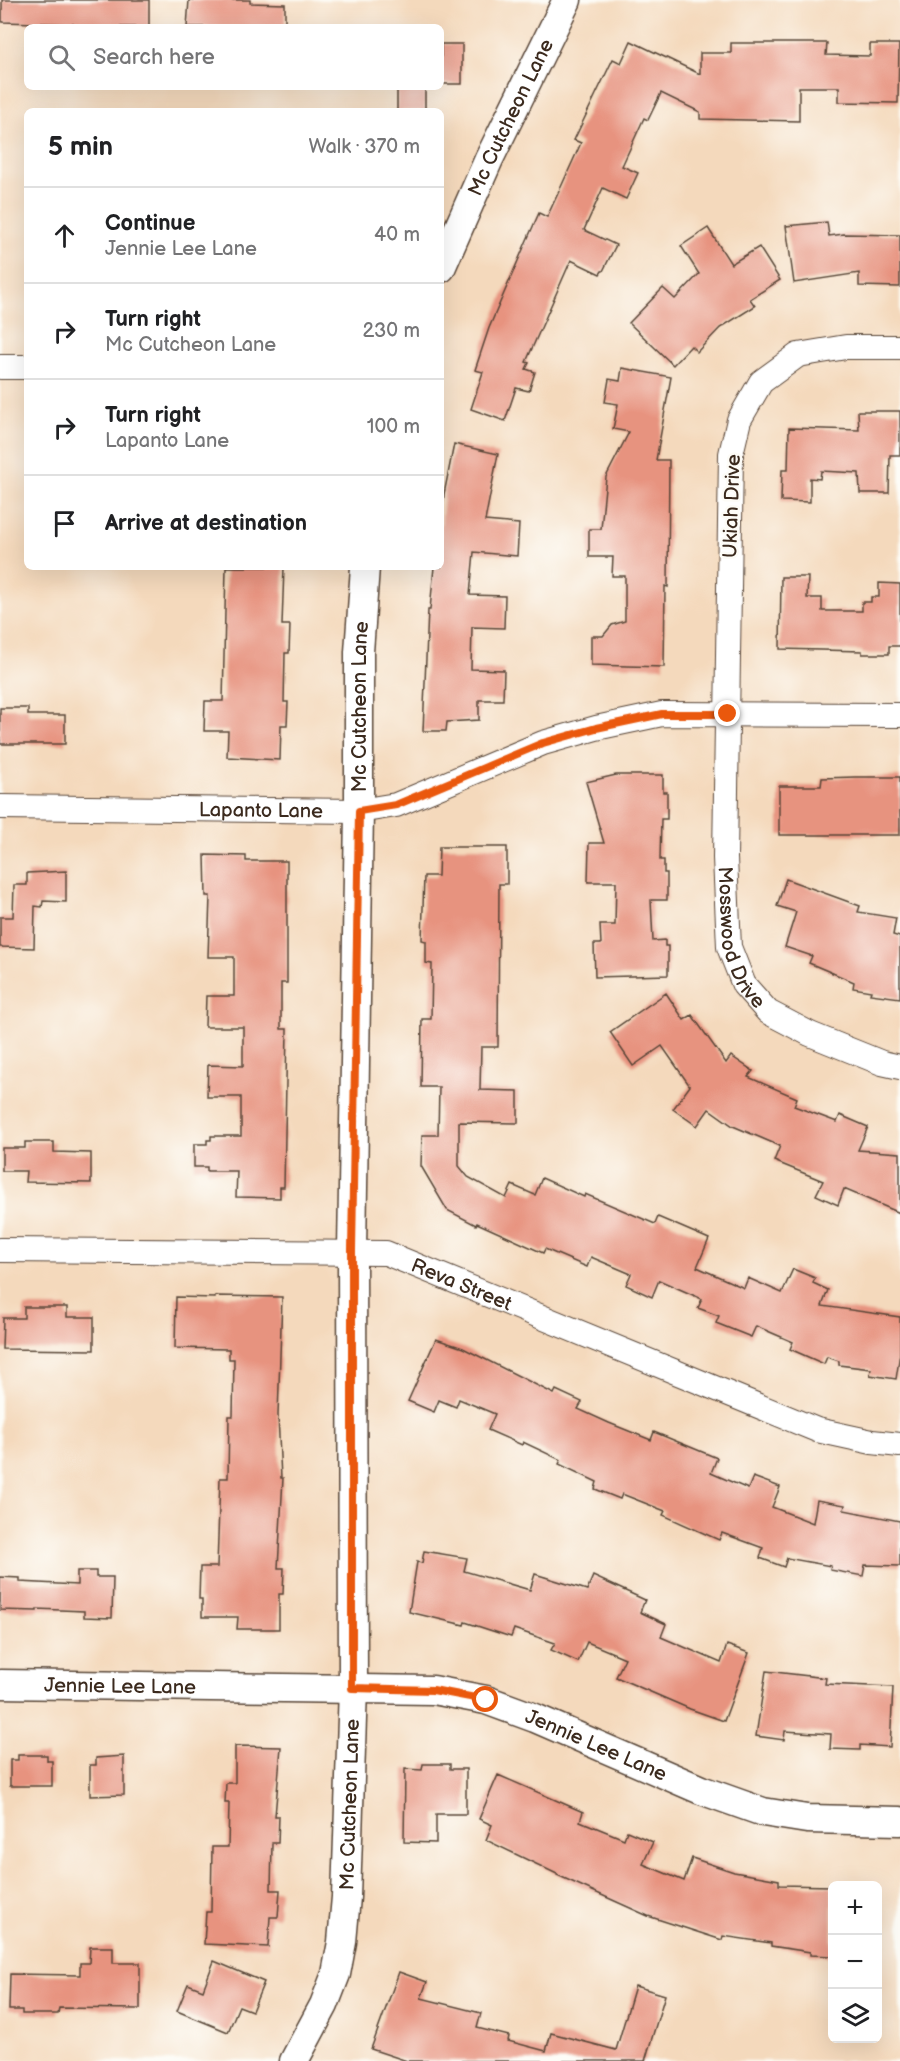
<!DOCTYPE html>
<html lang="en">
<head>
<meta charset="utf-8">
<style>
  :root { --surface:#fff; --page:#f6f6f6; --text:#202124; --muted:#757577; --line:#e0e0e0 }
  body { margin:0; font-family:"Balsamiq Sans",sans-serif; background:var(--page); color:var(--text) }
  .controls { position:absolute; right:18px; bottom:18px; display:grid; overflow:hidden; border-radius:9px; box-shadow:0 6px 24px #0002 }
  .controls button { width:54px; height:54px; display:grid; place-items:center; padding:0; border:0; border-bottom:2px solid var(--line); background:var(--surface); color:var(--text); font:30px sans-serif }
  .stop { position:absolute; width:18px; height:18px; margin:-14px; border:4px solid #ea580c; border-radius:50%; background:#fff }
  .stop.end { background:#ea580c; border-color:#fff; box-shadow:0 2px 6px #0008 }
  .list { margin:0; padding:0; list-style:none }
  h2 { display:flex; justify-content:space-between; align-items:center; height:78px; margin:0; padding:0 24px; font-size:26px }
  h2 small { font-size:20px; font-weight:400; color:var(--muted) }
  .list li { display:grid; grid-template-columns:39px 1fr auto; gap:18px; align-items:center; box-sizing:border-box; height:96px; padding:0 24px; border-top:2px solid var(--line) }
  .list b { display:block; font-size:22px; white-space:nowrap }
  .list p { margin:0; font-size:20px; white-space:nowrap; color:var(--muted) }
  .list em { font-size:20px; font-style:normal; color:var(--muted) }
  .icon { flex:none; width:33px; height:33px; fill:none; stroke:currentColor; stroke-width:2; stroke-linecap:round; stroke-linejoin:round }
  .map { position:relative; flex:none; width:900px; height:2061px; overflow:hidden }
  .search { position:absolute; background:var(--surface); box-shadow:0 6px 24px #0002; left:24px; top:24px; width:420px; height:66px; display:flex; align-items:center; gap:15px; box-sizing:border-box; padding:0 21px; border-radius:9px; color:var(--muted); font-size:22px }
  .panel { position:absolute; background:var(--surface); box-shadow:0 6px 24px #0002; left:24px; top:108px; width:420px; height:462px; border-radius:9px }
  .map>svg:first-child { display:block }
</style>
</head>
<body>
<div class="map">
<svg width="900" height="2061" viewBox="0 0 900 2061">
  <rect width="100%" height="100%" fill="#fdfcf7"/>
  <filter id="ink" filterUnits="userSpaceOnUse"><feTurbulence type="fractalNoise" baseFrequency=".0167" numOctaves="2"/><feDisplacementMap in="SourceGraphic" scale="12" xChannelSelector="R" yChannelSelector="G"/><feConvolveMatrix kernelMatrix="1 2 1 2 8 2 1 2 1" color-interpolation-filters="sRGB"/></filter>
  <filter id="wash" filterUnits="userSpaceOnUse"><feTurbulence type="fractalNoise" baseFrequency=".008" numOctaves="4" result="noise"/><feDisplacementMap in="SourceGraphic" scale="24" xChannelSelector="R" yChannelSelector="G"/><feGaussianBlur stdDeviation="1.35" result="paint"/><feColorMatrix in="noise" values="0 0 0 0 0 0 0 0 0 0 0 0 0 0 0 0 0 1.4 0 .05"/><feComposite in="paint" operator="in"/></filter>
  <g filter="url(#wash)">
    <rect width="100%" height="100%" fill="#f4d9bc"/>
    <g id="blocks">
      <g fill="#e7937f">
        <polygon points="2,0 149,0 149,27 73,27 73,24 2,22"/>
        <polygon points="189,0 250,0 250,3 285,4 285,27 187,27"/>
        <polygon points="631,41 700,74 700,53 731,53 731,43 827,43 826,55 870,56 870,44 899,44 898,103 839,102 839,87 799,87 799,121 700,119 700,112 661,93 648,120 644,118 622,166 638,173 626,199 603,188 584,230 616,245 603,271 602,271 600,274 571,260 526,362 529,363 526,369 535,372 529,391 516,388 505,421 471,409 483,372 475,370 489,328 527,240 539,213 547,217 561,187 581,143 574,140 613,59 621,63"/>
        <rect x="441" y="44" width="21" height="40"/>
        <rect x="397" y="87" width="28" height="24"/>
        <polygon points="827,222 829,236 844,234 900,235 900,287 859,286 859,273 794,283 786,226"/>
        <polygon points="708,228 731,264 759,247 780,280 750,299 755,306 720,328 697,352 691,346 673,365 629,323 663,288 675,299 699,274 681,246"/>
        <polygon points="622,368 671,377 656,460 669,460 668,587 665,586 664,667 591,665 591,636 603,636 612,625 625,621 625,576 612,576 613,557 589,557 589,529 601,529 606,477 629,432 613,429 618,404 605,402 609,379 620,381"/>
        <polygon points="858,411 900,411 900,455 890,455 889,493 860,493 859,473 821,471 820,479 810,478 810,502 781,501 782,470 788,470 789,428 859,430"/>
        <polygon points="454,444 498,454 485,521 519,524 517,556 474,552 470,595 505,596 504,628 472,627 471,669 504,670 503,700 479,700 479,720 447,722 446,731 423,731 428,610 430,610 434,567 441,567 441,528 444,494"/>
        <polygon points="226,567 284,567 282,625 290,625 289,653 285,653 284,702 288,702 287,725 281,725 280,760 227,757 228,731 204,731 205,701 223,701"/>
        <polygon points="781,577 808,577 807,598 822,598 822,611 862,611 862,602 871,602 871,597 879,597 879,583 900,584 900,646 889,646 889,654 862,654 862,651 780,649"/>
        <polygon points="0,708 28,708 28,715 65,715 65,744 0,744"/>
        <polygon points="616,775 663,775 663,792 667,792 667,819 661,819 660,860 664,860 664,873 667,873 667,900 651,900 653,941 665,940 665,946 668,946 668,975 595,977 594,944 601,944 600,925 615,925 616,882 588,882 589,843 604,843 586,782"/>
        <polygon points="855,777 900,777 900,835 779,835 779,786 821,786 822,778"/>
        <polygon points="439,847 507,847 507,884 499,884 498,1047 481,1047 480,1090 518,1091 518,1123 459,1122 459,1166 468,1177 506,1198 512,1185 535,1195 542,1178 584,1197 585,1194 655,1224 658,1217 709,1239 697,1267 744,1288 748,1278 782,1293 793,1269 815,1278 813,1283 828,1290 822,1306 900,1317 900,1353 896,1379 870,1375 871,1369 839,1365 839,1361 827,1357 824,1364 790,1349 793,1342 756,1326 751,1337 716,1323 719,1316 698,1308 702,1299 659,1280 652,1297 626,1285 631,1274 591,1257 587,1267 545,1249 543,1253 477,1223 476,1225 447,1210 421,1166 422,1135 438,1135 439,1087 421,1087 422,1019 431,1019 432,964 426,963 426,941 422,940 424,876 438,876"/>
        <polygon points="205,855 246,856 246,861 287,861 287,983 281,983 281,1029 287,1029 284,1187 280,1187 280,1198 236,1197 237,1171 207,1171 207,1167 194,1167 194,1144 207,1144 207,1140 211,1140 211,1136 241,1136 241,1097 207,1097 208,1065 243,1066 243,1027 205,1027 206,996 234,996 234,957 208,957 210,896 206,896"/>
        <polygon points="66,871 66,902 43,901 42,907 35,906 34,948 0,947 0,917 13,917 14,885 27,885 27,873"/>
        <polygon points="786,879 860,906 858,912 896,918 893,935 900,937 900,998 870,994 871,991 853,988 854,982 809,963 812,956 785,947 796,912 777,906"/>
        <polygon points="666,993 684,1020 692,1015 726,1063 731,1056 753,1071 748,1077 797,1098 794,1106 837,1122 840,1115 868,1127 858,1150 900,1153 900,1213 844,1189 838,1205 816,1195 823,1181 774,1161 780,1146 733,1126 709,1109 697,1126 673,1109 690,1086 662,1046 633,1066 610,1032"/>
        <polygon points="25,1142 54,1142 54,1152 91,1153 91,1183 25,1182 26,1171 2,1171 2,1148 25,1148"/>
        <polygon points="215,1296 282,1297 278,1415 281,1478 283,1478 278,1568 284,1568 283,1594 279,1594 279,1629 237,1629 238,1617 202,1617 202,1599 199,1599 200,1567 217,1567 220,1478 228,1478 229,1416 233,1416 234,1359 229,1359 229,1349 175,1348 176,1297 215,1298"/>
        <polygon points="24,1307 67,1307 67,1317 94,1317 94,1350 2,1349 3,1318 24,1318"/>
        <polygon points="436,1339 463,1348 554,1394 556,1390 582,1402 578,1409 609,1423 651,1440 654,1432 717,1458 711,1473 748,1489 753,1477 780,1487 772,1507 813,1523 817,1500 845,1505 844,1510 900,1521 900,1566 865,1565 863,1576 830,1570 831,1566 787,1558 784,1567 760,1558 763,1548 722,1533 719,1540 663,1515 665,1511 622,1494 620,1499 595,1489 597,1482 559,1464 561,1460 523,1442 522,1445 488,1430 495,1414 459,1399 456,1407 439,1400 434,1412 408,1401"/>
        <polygon points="424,1551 467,1558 464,1571 530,1590 535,1574 587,1590 593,1576 645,1600 640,1612 666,1624 661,1637 721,1663 727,1645 749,1653 724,1721 690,1709 616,1677 625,1658 587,1642 578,1662 551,1650 555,1643 514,1629 511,1637 465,1622 464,1625 409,1612 417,1562 422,1563"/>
        <polygon points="77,1571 96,1571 96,1577 113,1577 112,1618 84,1617 84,1611 37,1609 37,1611 0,1610 0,1577 20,1578 20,1582 77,1585"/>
        <polygon points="766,1671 826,1678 825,1684 893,1687 890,1747 860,1745 860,1750 830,1749 831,1734 785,1731 784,1740 756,1736"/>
        <polygon points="235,1746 281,1747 275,1816 279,1816 278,1843 272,1843 271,1890 280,1890 278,1917 270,1917 268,1947 204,1944 206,1912 211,1912 212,1847 228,1847 229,1803 225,1803 226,1783 235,1783"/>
        <polygon points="18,1755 47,1755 47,1761 52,1761 52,1786 10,1786 10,1760 18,1760"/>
        <polygon points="124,1756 124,1795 90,1796 90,1765 96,1765 96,1758"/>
        <polygon points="423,1764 450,1764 450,1769 466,1769 466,1814 436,1814 436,1843 404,1842 405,1769 422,1770"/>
        <polygon points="498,1775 583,1812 580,1821 624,1839 627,1831 653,1842 643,1864 684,1881 692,1858 734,1872 779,1880 779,1885 832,1886 832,1956 810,1955 810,1952 771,1946 771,1943 723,1936 722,1940 648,1916 557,1875 557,1874 486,1840 492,1825 479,1819"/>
        <polygon points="90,1947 113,1947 113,1963 140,1963 140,2009 59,2008 58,2014 22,2014 22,2010 9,2010 10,1974 80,1975 80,1963 89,1963"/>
        <polygon points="214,1961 264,1982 252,2011 239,2006 228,2032 177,2011 188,1984 203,1990"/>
        <polygon points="399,1972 427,1982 421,1998 481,2013 477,2028 509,2036 508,2041 546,2051 551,2033 616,2050 635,1986 665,1995 645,2061 407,2061 371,2049"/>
      </g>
    </g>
  </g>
  <g filter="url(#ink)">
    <use href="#blocks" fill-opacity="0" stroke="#574436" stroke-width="1.5"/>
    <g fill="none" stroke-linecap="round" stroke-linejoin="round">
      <defs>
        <g id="minor">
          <path id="s1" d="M900 347H846L798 355 761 382 739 420 731 454 725 858 729 947 744 985 768 1012 810 1034 882 1063 900 1067"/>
          <polyline points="0,367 27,367"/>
          <path id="s2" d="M0 807 359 811 396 805 543 743 596 728 662 714 900 715"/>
          <path id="s3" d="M0 1250 386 1253 817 1430 872 1442 900 1445"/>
        </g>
        <g id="tertiary">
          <path id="s4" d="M441 268 489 159 567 0"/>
          <path id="s5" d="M0 1684 433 1690 486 1700 535 1718 701 1790 763 1812 807 1819 900 1821"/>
          <path id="s6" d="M294 2061 324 2005 336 1974 342 1942 346 1897 353 1688 352 1251 359 811V652L365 567"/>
        </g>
      </defs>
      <use href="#minor" stroke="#574436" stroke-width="26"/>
      <use href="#tertiary" stroke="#574436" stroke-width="31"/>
      <use href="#minor" stroke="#fff" stroke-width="24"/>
      <use href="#tertiary" stroke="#fff" stroke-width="28"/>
    </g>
  </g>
  <g fill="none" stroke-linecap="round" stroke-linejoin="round" filter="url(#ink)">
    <polyline stroke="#ea580c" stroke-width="8" points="486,1700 433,1690 352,1688 352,1251 359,811 396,805 543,743 596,728 662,714 728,714"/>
  </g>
  <g text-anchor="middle" stroke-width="5" stroke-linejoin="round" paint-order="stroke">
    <g font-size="20" fill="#3b2a1e" stroke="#fdfcf7">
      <text dy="7" stroke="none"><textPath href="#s4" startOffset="166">Mc Cutcheon Lane</textPath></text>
      <text transform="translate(731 506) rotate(-88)" y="7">Ukiah Drive</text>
      <text dy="7" stroke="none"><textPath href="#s6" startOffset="1365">Mc Cutcheon Lane</textPath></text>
      <text dy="7" stroke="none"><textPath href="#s2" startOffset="261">Lapanto Lane</textPath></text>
      <text dy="7" stroke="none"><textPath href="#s1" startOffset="714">Mosswood Drive</textPath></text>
      <text dy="7" stroke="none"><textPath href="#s3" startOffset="468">Reva Street</textPath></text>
      <text dy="7" stroke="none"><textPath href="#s5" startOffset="120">Jennie Lee Lane</textPath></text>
      <text dy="7" stroke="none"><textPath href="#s5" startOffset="606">Jennie Lee Lane</textPath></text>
      <text dy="7" stroke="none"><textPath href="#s6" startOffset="267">Mc Cutcheon Lane</textPath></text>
    </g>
  </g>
</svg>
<div class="controls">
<button>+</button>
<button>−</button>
<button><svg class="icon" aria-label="layers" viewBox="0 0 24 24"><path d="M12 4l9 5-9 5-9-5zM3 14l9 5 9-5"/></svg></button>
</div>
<div class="stop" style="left:486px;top:1700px"></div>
<div class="stop end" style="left:728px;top:714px"></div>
<div class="search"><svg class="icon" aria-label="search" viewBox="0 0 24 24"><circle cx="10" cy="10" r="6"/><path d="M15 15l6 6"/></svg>Search here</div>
<section class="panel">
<h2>5 min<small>Walk · 370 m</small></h2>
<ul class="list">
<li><svg class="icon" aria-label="ahead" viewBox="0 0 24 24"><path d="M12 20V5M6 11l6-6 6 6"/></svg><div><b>Continue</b><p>Jennie Lee Lane</p></div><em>40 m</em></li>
<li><svg class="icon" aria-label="right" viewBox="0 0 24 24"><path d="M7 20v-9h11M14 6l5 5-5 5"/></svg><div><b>Turn right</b><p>Mc Cutcheon Lane</p></div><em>230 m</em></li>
<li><svg class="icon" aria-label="right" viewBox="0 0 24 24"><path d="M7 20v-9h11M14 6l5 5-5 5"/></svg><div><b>Turn right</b><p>Lapanto Lane</p></div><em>100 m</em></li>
<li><svg class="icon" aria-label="arrive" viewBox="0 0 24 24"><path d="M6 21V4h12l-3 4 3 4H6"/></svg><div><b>Arrive at destination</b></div></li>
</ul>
</section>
</div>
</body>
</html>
